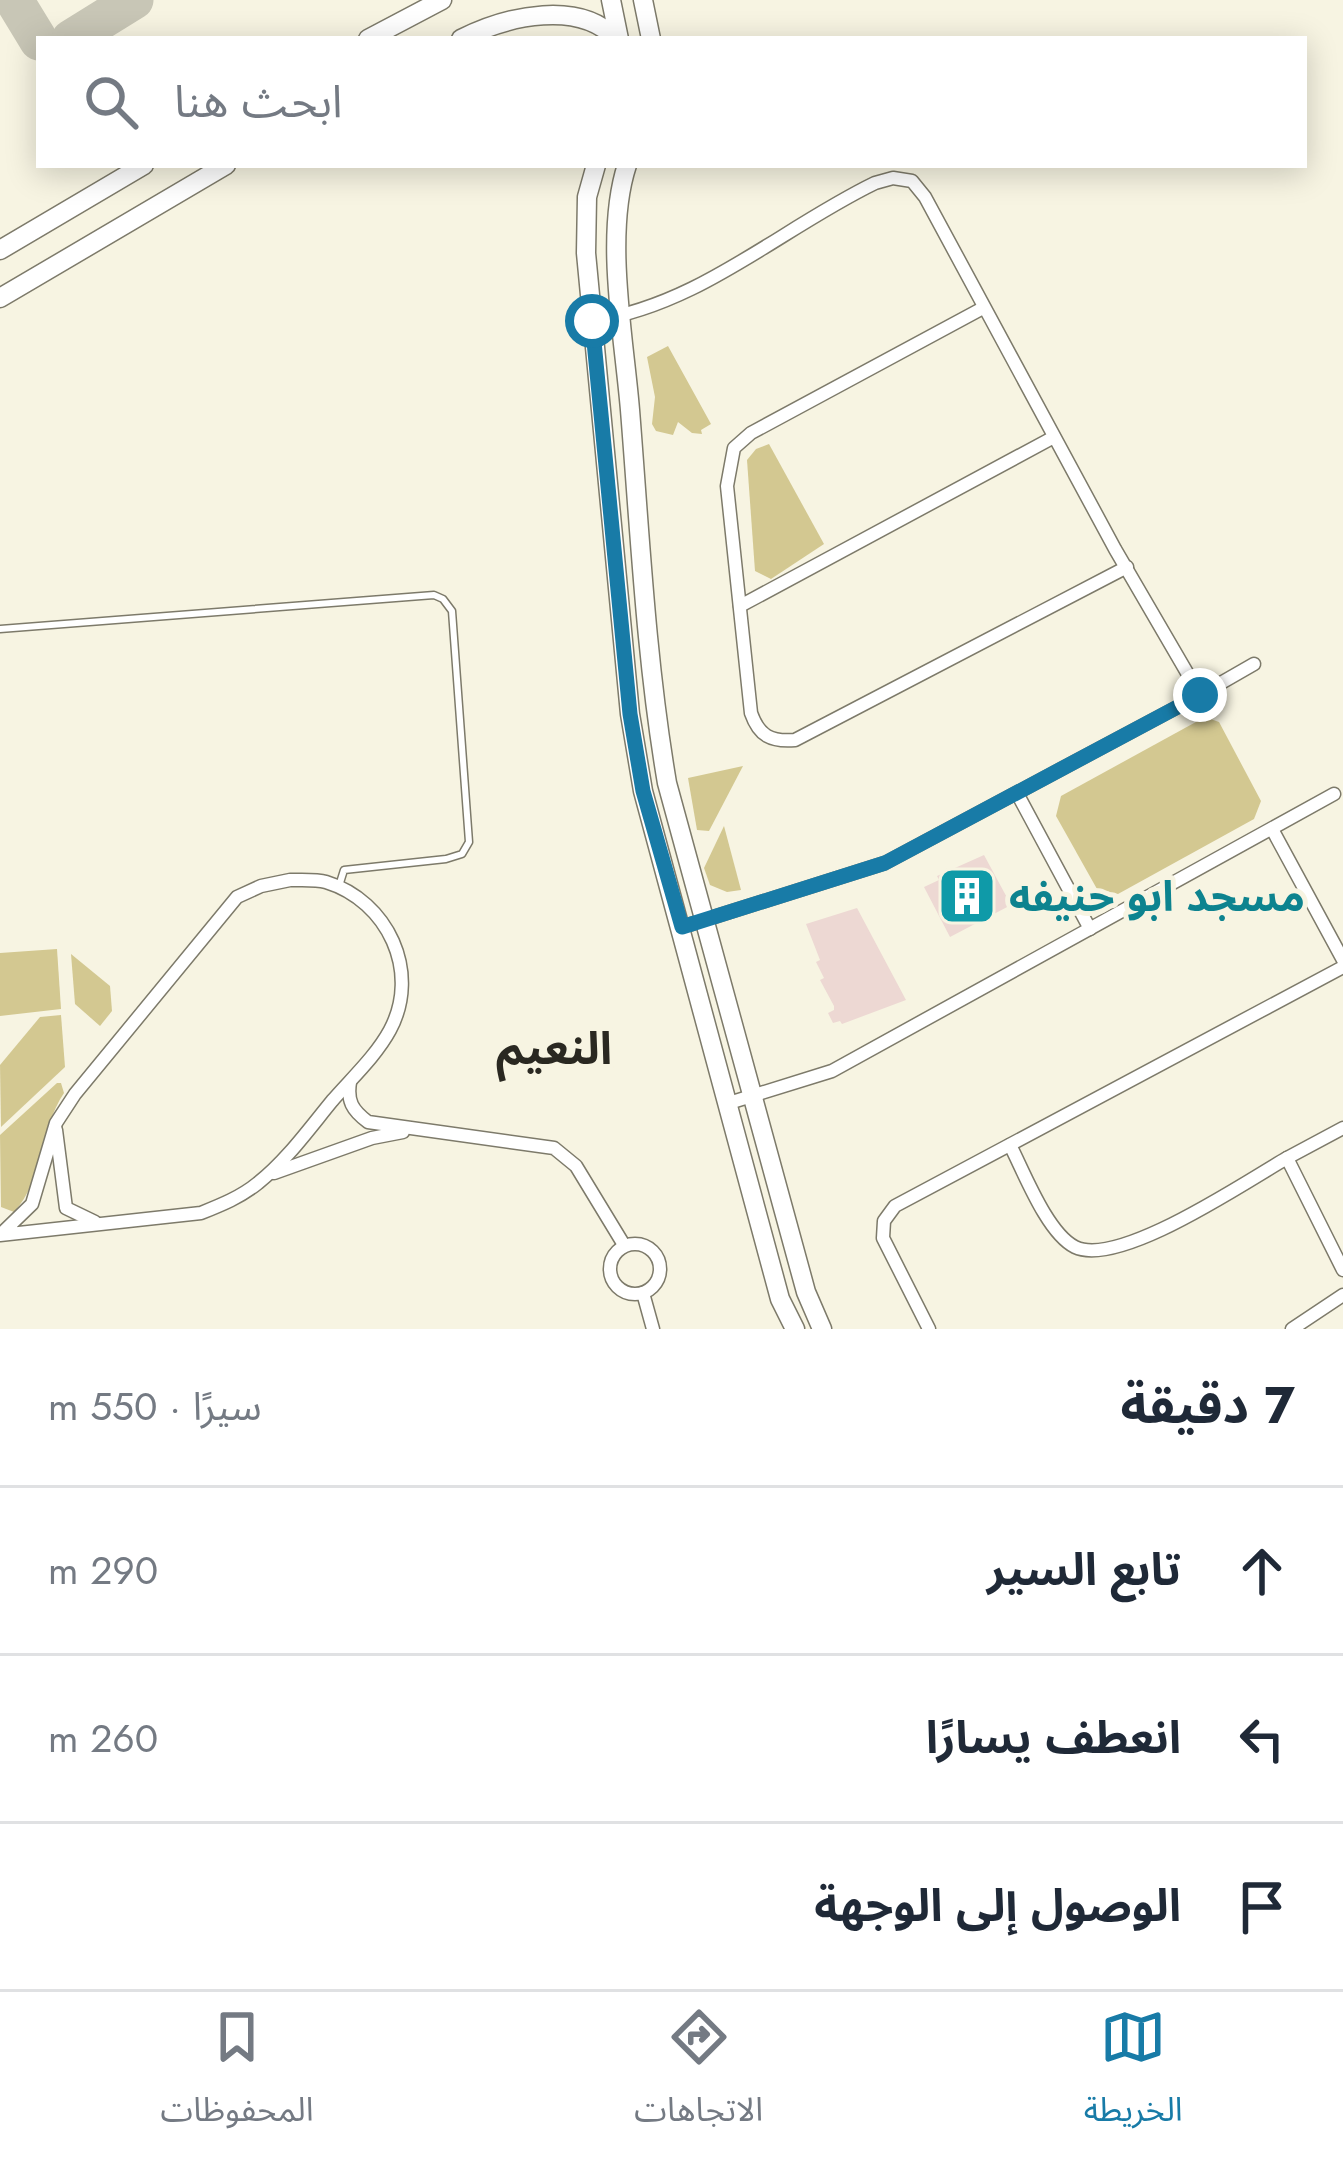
<!DOCTYPE html>
<html lang="ar">
<head>
<meta charset="utf-8">
<style>
  :root { --surface:#fff; --page:#f6f6f7; --text:#1f2937; --muted:#747a83; --line:#e0e1e3; --accent:#187ba7 }
  body { margin:0; font-family:Jost,"Noto Sans Arabic",sans-serif; background:var(--page); color:var(--text); direction:rtl }
  .stop { position:absolute; width:36px; height:36px; margin:-27px; border:9px solid #187ba7; border-radius:50%; background:#fff }
  .stop.end { background:#187ba7; border-color:#fff; box-shadow:0 3px 12px #0008 }
  .list { margin:0; padding:0; list-style:none }
  h2 { display:flex; justify-content:space-between; align-items:center; height:156px; margin:0; padding:0 48px; font-size:51px }
  h2 small { font-size:39px; font-weight:400; color:var(--muted) }
  .list li { display:grid; grid-template-columns:78px 1fr auto; gap:36px; align-items:center; box-sizing:border-box; height:168px; padding:0 48px; border-top:3px solid var(--line) }
  .list b { display:block; font-size:45px; white-space:nowrap }
  .list em { font-size:39px; font-style:normal; color:var(--muted) }
  .icon { flex:none; width:66px; height:66px; fill:none; stroke:currentColor; stroke-width:2; stroke-linecap:round; stroke-linejoin:round }
  .map { position:relative; flex:none; width:1343px; height:1329px; overflow:hidden; direction:ltr }
  .search { position:absolute; background:var(--surface); box-shadow:0 6px 30px #0003; left:36px; right:36px; top:36px; height:132px; display:flex; align-items:center; gap:30px; box-sizing:border-box; padding:0 42px; border-radius:0px; color:var(--muted); font-size:45px }
  .sheet { height:660px; background:var(--surface) }
  nav { display:flex; justify-content:space-around; align-items:center; box-sizing:border-box; height:168px; border-top:3px solid var(--line); background:var(--surface); font-size:33px; color:var(--muted) }
  nav a { display:grid; justify-items:center; gap:6px }
  nav .on { color:var(--accent) }
  .map>svg:first-child { display:block }
</style>
</head>
<body>
<div class="map">
<svg width="1343" height="1329" viewBox="0 0 1343 1329">
  <rect width="100%" height="100%" fill="#f7f4e2"/>
  <g fill="#d3c891">
    <polygon points="668,346 711,424 701,430 702,434 692,433 678,422 673,435 656,431 652,424 655,397 647,357"/>
    <polygon points="769,444 824,544 771,579 755,571 747,460 756,449"/>
    <polygon points="1205,717 1219,722 1261,801 1254,819 1118,894 1097,889 1056,816 1061,796"/>
    <polygon points="743,766 709,831 697,830 688,778"/>
    <polygon points="724,826 741,890 727,892 710,885 704,868"/>
    <polygon points="57,949 61,1009 0,1016 0,953"/>
    <polygon points="71,954 110,986 112,1011 100,1026 75,1004"/>
    <polygon points="61,1015 65,1067 1,1127 0,1065 40,1017"/>
    <path d="M57 1083H61L64 1093C39 1130 44 1180 14 1212L1 1207 0 1135Z"/>
  </g>
  <g fill="none" stroke-linecap="round" stroke-linejoin="round">
    <g stroke="#c8c6b6" stroke-width="39">
      <polyline points="14,0 39,41"/>
      <polyline points="71,39 134,0"/>
    </g>
  </g>
  <g fill="#edd8d3">
    <polygon points="984,855 1011,905 950,937 924,887 939,880 937,876"/>
    <polygon points="857,908 906,1000 842,1024 840,1021 833,1023 828,1013 834,1010 834,1006 820,980 824,978 816,962 820,960 806,924"/>
  </g>
  <g fill="none" stroke-linecap="round" stroke-linejoin="round">
    <defs>
      <polyline id="lane" points="0,629 434,595 443,599 452,611 469,842 462,854 446,859 344,870 339,886"/>
      <g id="street">
        <path d="M983 308 751 433 734 448 727 486 751 713C759 736 771 742 795 740L1127 567"/>
        <path d="M592 321C700 305 780 229 875 183L893 178 912 181 925 197 1115 549 1200 695 885 863 682 927"/>
        <polyline points="740,606 1054,437"/>
        <polyline points="1200,695 1254,664"/>
        <polyline points="1018,795 1090,929"/>
        <polyline points="1272,829 1343,960"/>
        <path d="M290 880C301 880 316 879 326 882 388 901 421 972 390 1030 376 1056 351 1079 332 1101 309 1129 286 1161 258 1183 241 1197 221 1205 201 1213L0 1235 32 1204 56 1123 75 1094 237 897 261 886Z"/>
        <path d="M350 1082C347 1101 352 1110 368 1122L554 1148 576 1166 624 1245"/>
        <polyline points="729,1103 832,1071 1334,794"/>
        <polyline points="1343,1128 1287,1158 1343,1270"/>
        <polyline points="56,1130 66,1208 95,1222"/>
        <path d="M1010 1145C1024 1172 1047 1233 1075 1247 1119 1268 1245 1182 1287 1158"/>
        <polyline points="274,1173 372,1138 403,1132"/>
        <circle cx="635" cy="1269" r="25"/>
        <polyline points="643,1293 653,1329"/>
        <polyline points="929,1329 883,1238 884,1221 895,1206 1343,967"/>
        <polyline points="1292,1329 1343,1295"/>
      </g>
      <g id="secondary">
        <polyline points="611,0 619,39"/>
        <polyline points="643,0 651,39"/>
        <polyline points="368,39 442,0"/>
        <path d="M461 39C509 15 580 0 616 39"/>
        <polyline points="596,165 587,197 586,253 630,714 643,791 780,1299 795,1329"/>
        <path d="M627 165C604 235 624 337 630 410 640 535 646 660 667 783L806 1292 822 1329"/>
        <polyline points="0,250 144,165"/>
        <polyline points="0,298 226,165"/>
      </g>
    </defs>
    <use href="#lane" stroke="#7d7a6a" stroke-width="9"/>
    <use href="#street" stroke="#7d7a6a" stroke-width="15"/>
    <use href="#secondary" stroke="#7d7a6a" stroke-width="21"/>
    <use href="#lane" stroke="#fff" stroke-width="6"/>
    <use href="#street" stroke="#fff" stroke-width="12"/>
    <use href="#secondary" stroke="#fff" stroke-width="18"/>
  </g>
  <g fill="none" stroke-linecap="round" stroke-linejoin="round">
    <polyline stroke="#187ba7" stroke-width="15" points="592,321 630,714 643,791 682,927 885,863 1200,695"/>
  </g>
  <defs>
    <symbol id="building-square" viewBox="-11 -11 22 22"><rect x="-9" y="-9" width="18" height="18" rx="4" fill="#0f9aa8" stroke="#f7f4e2"/><path d="M-4-6H4V6H1V3H-1V6H-4ZM-2.5-4.3h1.7v1.8h-1.7ZM.8-4.3h1.7v1.8H.8ZM-2.5-1h1.7V.8h-1.7ZM.8-1h1.7V.8H.8Z" fill="#fff"/></symbol>
  </defs>
  <g fill-rule="evenodd">
    <use href="#building-square" x="934" y="863" width="66" height="66"/>
  </g>
  <g text-anchor="middle" stroke-width="10" stroke-linejoin="round" paint-order="stroke">
    <g font-size="42" font-weight="bold" fill="#0d838f" stroke="#f7f4e2" text-anchor="start">
      <text x="1009" y="911">مسجد ابو حنيفه</text>
    </g>
    <g font-size="45" font-weight="bold" fill="#2a2821" stroke="#f7f4e2">
      <text x="554" y="1064">النعيم</text>
    </g>
  </g>
</svg>
<div class="stop" style="left:592px;top:321px"></div>
<div class="stop end" style="left:1200px;top:695px"></div>
<div class="search"><svg class="icon" aria-label="search" viewBox="0 0 24 24"><circle cx="10" cy="10" r="6"/><path d="M15 15l6 6"/></svg>ابحث هنا</div>
</div>
<section class="sheet">
<h2>7 دقيقة<small>سيرًا · 550 m</small></h2>
<ul class="list">
<li><svg class="icon" aria-label="ahead" viewBox="0 0 24 24"><path d="M12 20V5M6 11l6-6 6 6"/></svg><div><b>تابع السير</b></div><em>290 m</em></li>
<li><svg class="icon" aria-label="left" viewBox="0 0 24 24"><path d="M17 20v-9H6M10 6l-5 5 5 5"/></svg><div><b>انعطف يسارًا</b></div><em>260 m</em></li>
<li><svg class="icon" aria-label="arrive" viewBox="0 0 24 24"><path d="M6 21V4h12l-3 4 3 4H6"/></svg><div><b>الوصول إلى الوجهة</b></div></li>
</ul>
</section>
<nav>
<a class="on"><svg class="icon" aria-label="map" viewBox="0 0 24 24"><path d="M3 6l6-2 6 2 6-2v14l-6 2-6-2-6 2zM9 4v14M15 6v14"/></svg>الخريطة</a>
<a><svg class="icon" aria-label="directions" viewBox="0 0 24 24"><path d="M12 3l9 9-9 9-9-9zM9 14v-3h6M13 9l2 2-2 2"/></svg>الاتجاهات</a>
<a><svg class="icon" aria-label="saved" viewBox="0 0 24 24"><path d="M7 4h10v16l-5-4-5 4z"/></svg>المحفوظات</a>
</nav>
</body>
</html>
